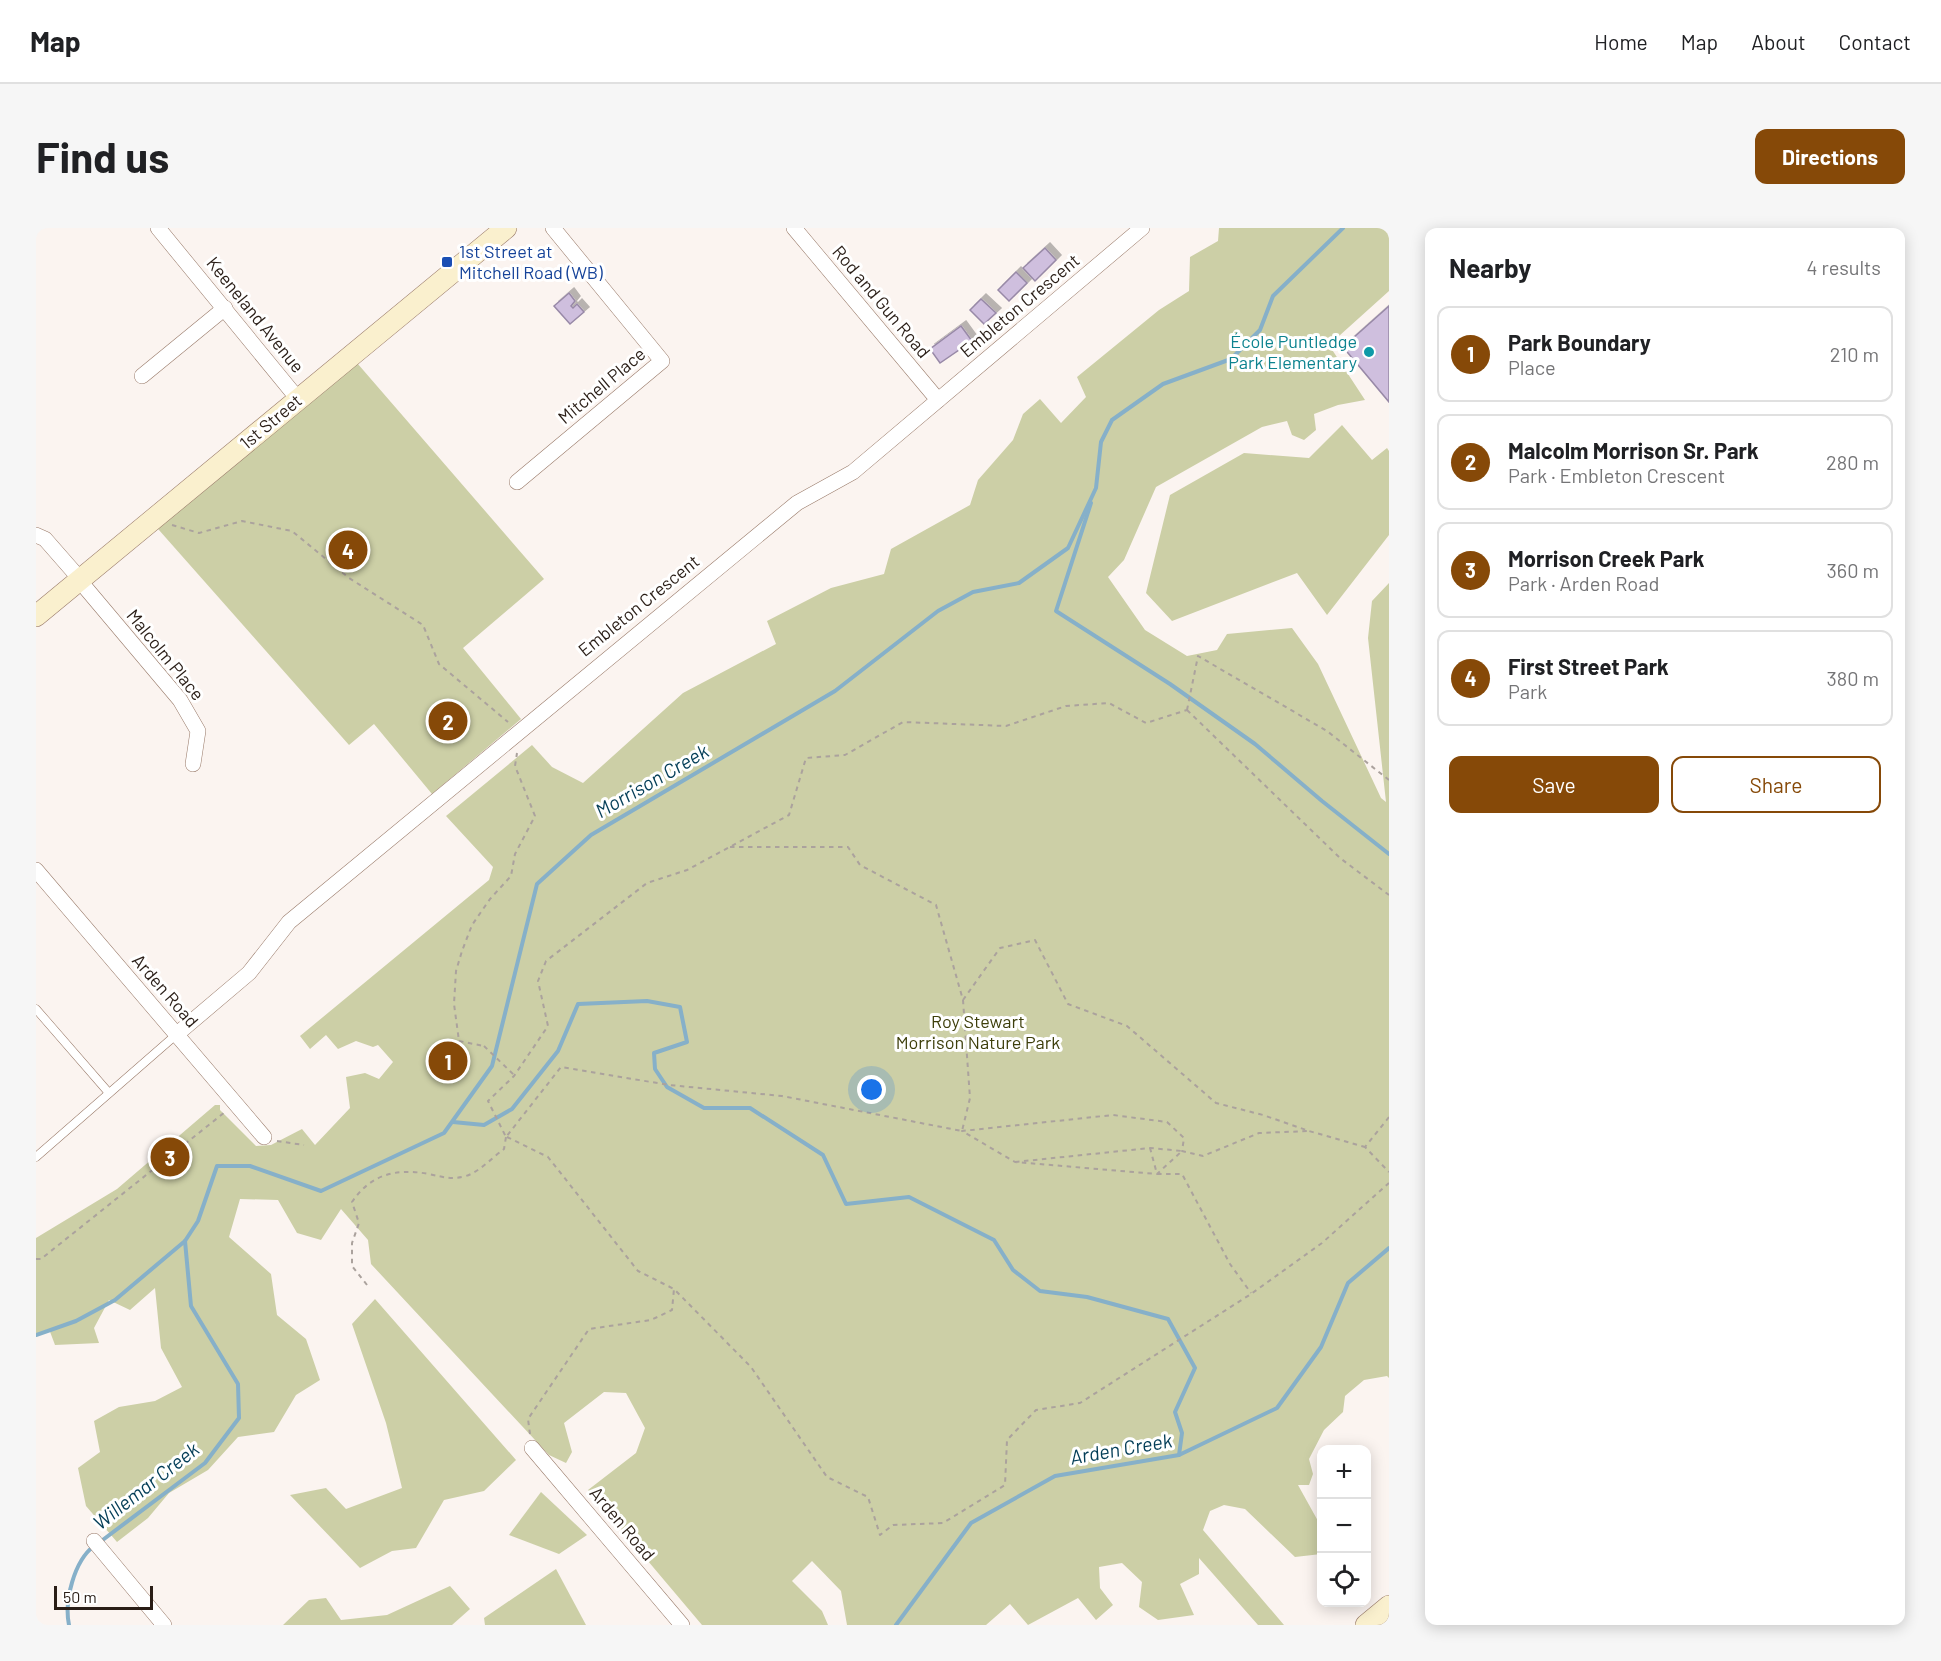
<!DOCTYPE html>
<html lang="en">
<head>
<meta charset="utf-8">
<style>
  :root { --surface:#fff; --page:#f6f6f6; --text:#202124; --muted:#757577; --line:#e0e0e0; --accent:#864908 }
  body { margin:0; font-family:Barlow,sans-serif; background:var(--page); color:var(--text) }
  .controls { position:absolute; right:18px; bottom:18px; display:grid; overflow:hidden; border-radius:12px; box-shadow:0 3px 15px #0003 }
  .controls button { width:54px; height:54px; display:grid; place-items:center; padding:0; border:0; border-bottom:2px solid var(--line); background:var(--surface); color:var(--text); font:30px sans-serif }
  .scale { position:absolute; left:18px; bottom:15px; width:99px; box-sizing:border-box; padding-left:6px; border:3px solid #291d16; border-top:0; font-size:16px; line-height:21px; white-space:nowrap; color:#291d16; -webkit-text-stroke:4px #fff; paint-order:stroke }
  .you { position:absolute; left:836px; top:862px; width:21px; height:21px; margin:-15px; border:4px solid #fff; border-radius:50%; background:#1a73e8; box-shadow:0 0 0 9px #1a73e833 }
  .badge { display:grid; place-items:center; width:39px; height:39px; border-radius:50%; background:var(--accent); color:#fff; font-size:20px; font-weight:700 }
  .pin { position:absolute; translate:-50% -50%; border:3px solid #fff; box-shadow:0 2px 6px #0006 }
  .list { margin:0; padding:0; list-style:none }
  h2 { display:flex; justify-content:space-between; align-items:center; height:78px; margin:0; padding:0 24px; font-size:26px }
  h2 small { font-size:20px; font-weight:400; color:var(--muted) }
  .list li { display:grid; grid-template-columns:39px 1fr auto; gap:18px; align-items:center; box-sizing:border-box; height:96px; margin:0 12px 12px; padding:0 12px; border:2px solid var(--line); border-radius:12px }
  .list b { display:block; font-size:22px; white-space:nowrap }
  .list p { margin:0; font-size:20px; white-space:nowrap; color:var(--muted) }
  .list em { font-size:20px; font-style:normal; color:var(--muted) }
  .actions { display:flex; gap:12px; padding:18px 24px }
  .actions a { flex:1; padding:14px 0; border:2px solid var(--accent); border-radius:12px; text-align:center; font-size:21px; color:var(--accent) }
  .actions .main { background:var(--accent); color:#fff }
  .icon { flex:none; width:33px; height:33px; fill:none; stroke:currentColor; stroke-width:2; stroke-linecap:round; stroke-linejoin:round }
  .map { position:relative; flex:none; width:1353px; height:1397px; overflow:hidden; border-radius:12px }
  header { display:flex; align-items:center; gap:36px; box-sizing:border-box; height:84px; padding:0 30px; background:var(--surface); border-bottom:2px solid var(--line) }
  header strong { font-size:28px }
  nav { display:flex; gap:33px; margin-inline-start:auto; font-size:21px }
  .intro { display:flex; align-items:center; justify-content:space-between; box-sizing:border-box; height:144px; padding:0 36px }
  h1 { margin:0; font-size:42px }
  .button { padding:15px 27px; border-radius:12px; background:var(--accent); color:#fff; font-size:21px; font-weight:700 }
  main { display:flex; gap:36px; padding:0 36px }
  aside { flex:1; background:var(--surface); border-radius:12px; box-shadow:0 3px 15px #0003 }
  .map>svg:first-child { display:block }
</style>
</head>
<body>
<header>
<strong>Map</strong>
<nav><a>Home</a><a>Map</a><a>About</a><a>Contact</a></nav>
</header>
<div class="intro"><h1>Find us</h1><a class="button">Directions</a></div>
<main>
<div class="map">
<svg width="1353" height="1397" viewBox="0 0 1353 1397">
  <defs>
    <filter id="shadow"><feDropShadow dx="5" dy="-5" stdDeviation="0" flood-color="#0004"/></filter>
  </defs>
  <rect width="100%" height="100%" fill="#fbf4f0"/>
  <g fill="#cccfa6">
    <polygon points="1183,0 1353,0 1353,63 1293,117 1329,172 1302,177 1278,186 1280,202 1268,212 1256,207 1251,193 1226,199 1120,259 1088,332 1072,349 1109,402 1151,428 1181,422 1191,406 1256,400 1282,436 1345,570 1350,574 1332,410 1336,373 1353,355 1353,1150 1351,1148 1328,1152 1309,1168 1307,1184 1288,1202 1273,1231 1277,1246 1273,1257 1262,1257 1282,1293 1285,1292 1285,1326 1259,1329 1209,1281 1188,1277 1174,1283 1167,1302 1248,1397 1222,1397 1163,1330 1163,1346 1144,1356 1158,1387 1122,1392 1103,1379 1106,1354 1086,1335 1063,1339 1064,1360 1077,1377 1060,1392 1042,1370 992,1397 974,1376 950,1397 811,1397 805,1363 776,1333 756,1353 786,1383 792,1397 666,1397 552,1262 600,1225 609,1200 590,1165 568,1164 528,1195 536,1224 530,1235 513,1227 335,1036 332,1012 305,981 285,1012 261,1005 242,972 204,971 193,1009 235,1046 241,1087 270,1111 284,1152 260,1167 238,1204 202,1209 172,1242 133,1265 112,1290 81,1314 50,1278 42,1240 64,1224 58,1193 83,1179 119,1173 146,1159 125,1120 119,1060 94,1082 73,1072 58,1100 63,1115 19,1117 13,1101 0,1106 0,1010 81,961 179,877 184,877 184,882 220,918 235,917 266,901 279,917 314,880 310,849 329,845 343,851 357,834 342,817 337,819 320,813 302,821 290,807 274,821 264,808 453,652 457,639 410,588 496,517 516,539 547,555 647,465 740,416 731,393 795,360 848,346 855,321 934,277 942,252 977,212 987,186 1004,171 1025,195 1050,169 1041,149 1123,82 1153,63 1154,29 1182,13"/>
    <polygon points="315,128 508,351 427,420 485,491 396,566 338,496 313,517 115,293"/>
    <polygon points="1306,197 1336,232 1351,220 1353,223 1353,307 1291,387 1261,345 1136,393 1110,365 1134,267 1208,225 1273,230"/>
    <polygon points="339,1071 480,1232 448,1263 408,1272 380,1320 356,1323 324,1340 254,1267 290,1260 310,1281 366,1260 350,1195 316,1096"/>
    <polygon points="505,1264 551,1307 523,1326 473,1307"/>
    <polygon points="520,1341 550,1397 449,1397 448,1390"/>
    <polygon points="414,1358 434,1381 416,1397 247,1397 273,1372 290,1370 305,1392 351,1387"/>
  </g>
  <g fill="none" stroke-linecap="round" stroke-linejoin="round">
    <g stroke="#86b0c9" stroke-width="4">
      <polyline points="1055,275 1020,383 1134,456 1219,516 1286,573 1353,626"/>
      <polyline points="417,894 448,897 476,881 522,823 542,776 611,773 644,779 651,814 618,825 619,841 631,859 668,880 714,880 787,927 810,976 873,969 958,1012 977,1042 1004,1063 1051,1069 1132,1091 1159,1140 1139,1184 1146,1205 1143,1227"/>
      <polyline points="0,1107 40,1093 79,1072 149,1013 162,993 181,938 214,938 285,963 408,905 456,838 501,656 555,607 799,463 902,383 937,364 983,355 1032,320 1060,260 1065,214 1076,192 1127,156 1195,131 1224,102 1237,68 1307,0"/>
      <polyline points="64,1314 169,1235 203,1190 202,1156 155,1078 149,1013"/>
      <path d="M33 1397C28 1373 38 1333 58 1318"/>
      <polyline points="860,1397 935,1295 1019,1248 1143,1227 1241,1180 1285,1119 1312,1055 1353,1020"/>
    </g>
  </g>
  <g fill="#cfbfde" stroke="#9889a7" stroke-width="1.5" filter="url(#shadow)">
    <polygon points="1009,20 1020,32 999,53 987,40"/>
    <polygon points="980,44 991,55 973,73 962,62"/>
    <polygon points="533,65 539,73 535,78 537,80 541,76 548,84 534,96 518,78"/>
    <polygon points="945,71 960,85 948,96 934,82"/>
    <polygon points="1353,78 1353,174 1307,119"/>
    <polygon points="925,98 936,113 904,135 894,121"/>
  </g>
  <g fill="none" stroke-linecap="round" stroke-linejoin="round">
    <defs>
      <g id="lane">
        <polyline points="0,781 73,865"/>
        <polyline points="0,929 141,806"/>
      </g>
      <g id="street">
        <polyline points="122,0 262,171"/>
        <polyline points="758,0 902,172"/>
        <polyline points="106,148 189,80"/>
        <polyline points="481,254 626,133 517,0"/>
        <polyline points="0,307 9,311 44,351"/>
        <polyline points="43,352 144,472 162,503 157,536"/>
        <polyline points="0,642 228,909"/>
        <polyline points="141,806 213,745 253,694 761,275 817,244 1106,0"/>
        <polyline points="496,1220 646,1397"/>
        <polyline points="58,1313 128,1397"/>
      </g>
      <g id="secondary">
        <polyline points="0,388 470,0"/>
        <polyline points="1330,1397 1353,1378"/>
      </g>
    </defs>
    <use href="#lane" stroke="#997a69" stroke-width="9"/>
    <use href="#street" stroke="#997a69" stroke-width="16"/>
    <use href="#secondary" stroke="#997a69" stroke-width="22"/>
    <g stroke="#aba29d" stroke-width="2" stroke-dasharray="4.5 4.5" stroke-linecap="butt">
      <polyline points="136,297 163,305 206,293 256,303 313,350 387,397 403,436 472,494"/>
      <polyline points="1151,482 1162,428 1291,503 1353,552"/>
      <polyline points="1151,482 1304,630 1353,667"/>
      <polyline points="694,619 812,619 824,637 900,677 927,772 934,870 926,903 746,868 633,857 525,839 470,909 452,873 478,848 512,798 502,753 510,733 611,655 651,642 753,587 770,530 809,527 867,494 970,498 1030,478 1073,475 1110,495 1151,482"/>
      <polyline points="927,772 964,720 999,712 1032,776 1091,798 1180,875 1227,887 1273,903 1329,919"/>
      <polyline points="423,813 448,818"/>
      <polyline points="448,818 478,847"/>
      <polyline points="412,833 423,813 418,776 420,743 426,723 436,697 454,671 475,648 479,626 499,588 479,538 481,525"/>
      <polyline points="1353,889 1329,919 1353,944"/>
      <polyline points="471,909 512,929 602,1043 638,1061"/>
      <polyline points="241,913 268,917"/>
      <polyline points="1114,920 1121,946 1146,946 1194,1036 1215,1065"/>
      <polyline points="979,934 1114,920 1146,923 1121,946 979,934 926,903 1077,887 1131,894 1148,910 1146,923 1167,928 1223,905 1273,903"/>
      <polyline points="0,1031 5,1031 189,884"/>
      <path d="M331 1057 316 1038V1015L323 995 316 974C335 946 360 940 393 946 407 949 416 952 430 948 443 944 457 929 468 921L470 909"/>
      <polyline points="494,1206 492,1191 553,1101 615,1092 636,1082 638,1061 715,1139 791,1249 832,1269 844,1307 857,1297 907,1295 969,1257 971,1212 1000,1182 1044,1175 1215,1066 1286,1015 1353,955"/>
    </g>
    <use href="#lane" stroke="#fff" stroke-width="8"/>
    <use href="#street" stroke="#fff" stroke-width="15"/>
    <use href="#secondary" stroke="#faf0ce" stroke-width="21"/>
  </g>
  <rect fill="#1a4fb4" stroke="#fff" stroke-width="2" x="405" y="28" width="12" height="12" rx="3"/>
  <circle fill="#0f9aa8" stroke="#fff" stroke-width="2" cx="1333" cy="124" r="6"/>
  <g text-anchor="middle" stroke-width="6" stroke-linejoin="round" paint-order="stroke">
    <g font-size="18" fill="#164399" stroke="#fff" text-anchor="start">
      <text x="423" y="30">1st Street at<tspan x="423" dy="21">Mitchell Road (WB)</tspan></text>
    </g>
    <g font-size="18" fill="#291d16" stroke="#fff">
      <text transform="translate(845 74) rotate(50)" y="6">Rod and Gun Road</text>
      <text transform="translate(984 78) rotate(-40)" y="6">Embleton Crescent</text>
      <text transform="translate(219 87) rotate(51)" y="6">Keeneland Avenue</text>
      <text transform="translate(566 158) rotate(-40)" y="6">Mitchell Place</text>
      <text transform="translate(235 194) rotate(-40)" y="6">1st Street</text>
      <text transform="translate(603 378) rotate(-39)" y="6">Embleton Crescent</text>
      <text transform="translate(129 427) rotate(51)" y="6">Malcolm Place</text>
      <text transform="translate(129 763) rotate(49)" y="6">Arden Road</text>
      <text transform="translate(586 1296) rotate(50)" y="6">Arden Road</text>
    </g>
    <g font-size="18" fill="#0d838f" stroke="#fff" text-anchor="end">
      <text x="1321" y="120">École Puntledge<tspan x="1321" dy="21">Park Elementary</tspan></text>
    </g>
    <g font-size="18" fill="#3d3e0a" stroke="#fff">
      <text x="942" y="800">Roy Stewart<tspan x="942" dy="21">Morrison Nature Park</tspan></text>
    </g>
    <g font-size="20" font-style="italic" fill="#033d57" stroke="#fff">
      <text transform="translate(616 553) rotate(-30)" y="7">Morrison Creek</text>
      <text transform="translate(1085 1221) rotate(-10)" y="7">Arden Creek</text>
      <text transform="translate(110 1258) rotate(-38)" y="7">Willemar Creek</text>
    </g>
  </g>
</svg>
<div class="controls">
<button>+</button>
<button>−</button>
<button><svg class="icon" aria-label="locate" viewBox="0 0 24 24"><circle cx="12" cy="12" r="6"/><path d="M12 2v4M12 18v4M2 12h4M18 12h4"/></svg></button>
</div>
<div class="scale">50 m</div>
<div class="you"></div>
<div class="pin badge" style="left:412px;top:833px">1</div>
<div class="pin badge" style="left:412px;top:493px">2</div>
<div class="pin badge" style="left:134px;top:929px">3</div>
<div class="pin badge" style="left:312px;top:322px">4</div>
</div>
<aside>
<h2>Nearby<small>4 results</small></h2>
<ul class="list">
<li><span class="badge">1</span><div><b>Park Boundary</b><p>Place</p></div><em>210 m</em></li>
<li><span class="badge">2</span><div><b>Malcolm Morrison Sr. Park</b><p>Park · Embleton Crescent</p></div><em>280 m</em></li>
<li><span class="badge">3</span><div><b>Morrison Creek Park</b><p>Park · Arden Road</p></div><em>360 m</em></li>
<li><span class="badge">4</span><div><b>First Street Park</b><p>Park</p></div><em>380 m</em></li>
</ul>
<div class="actions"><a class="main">Save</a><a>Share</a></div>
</aside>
</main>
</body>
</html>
